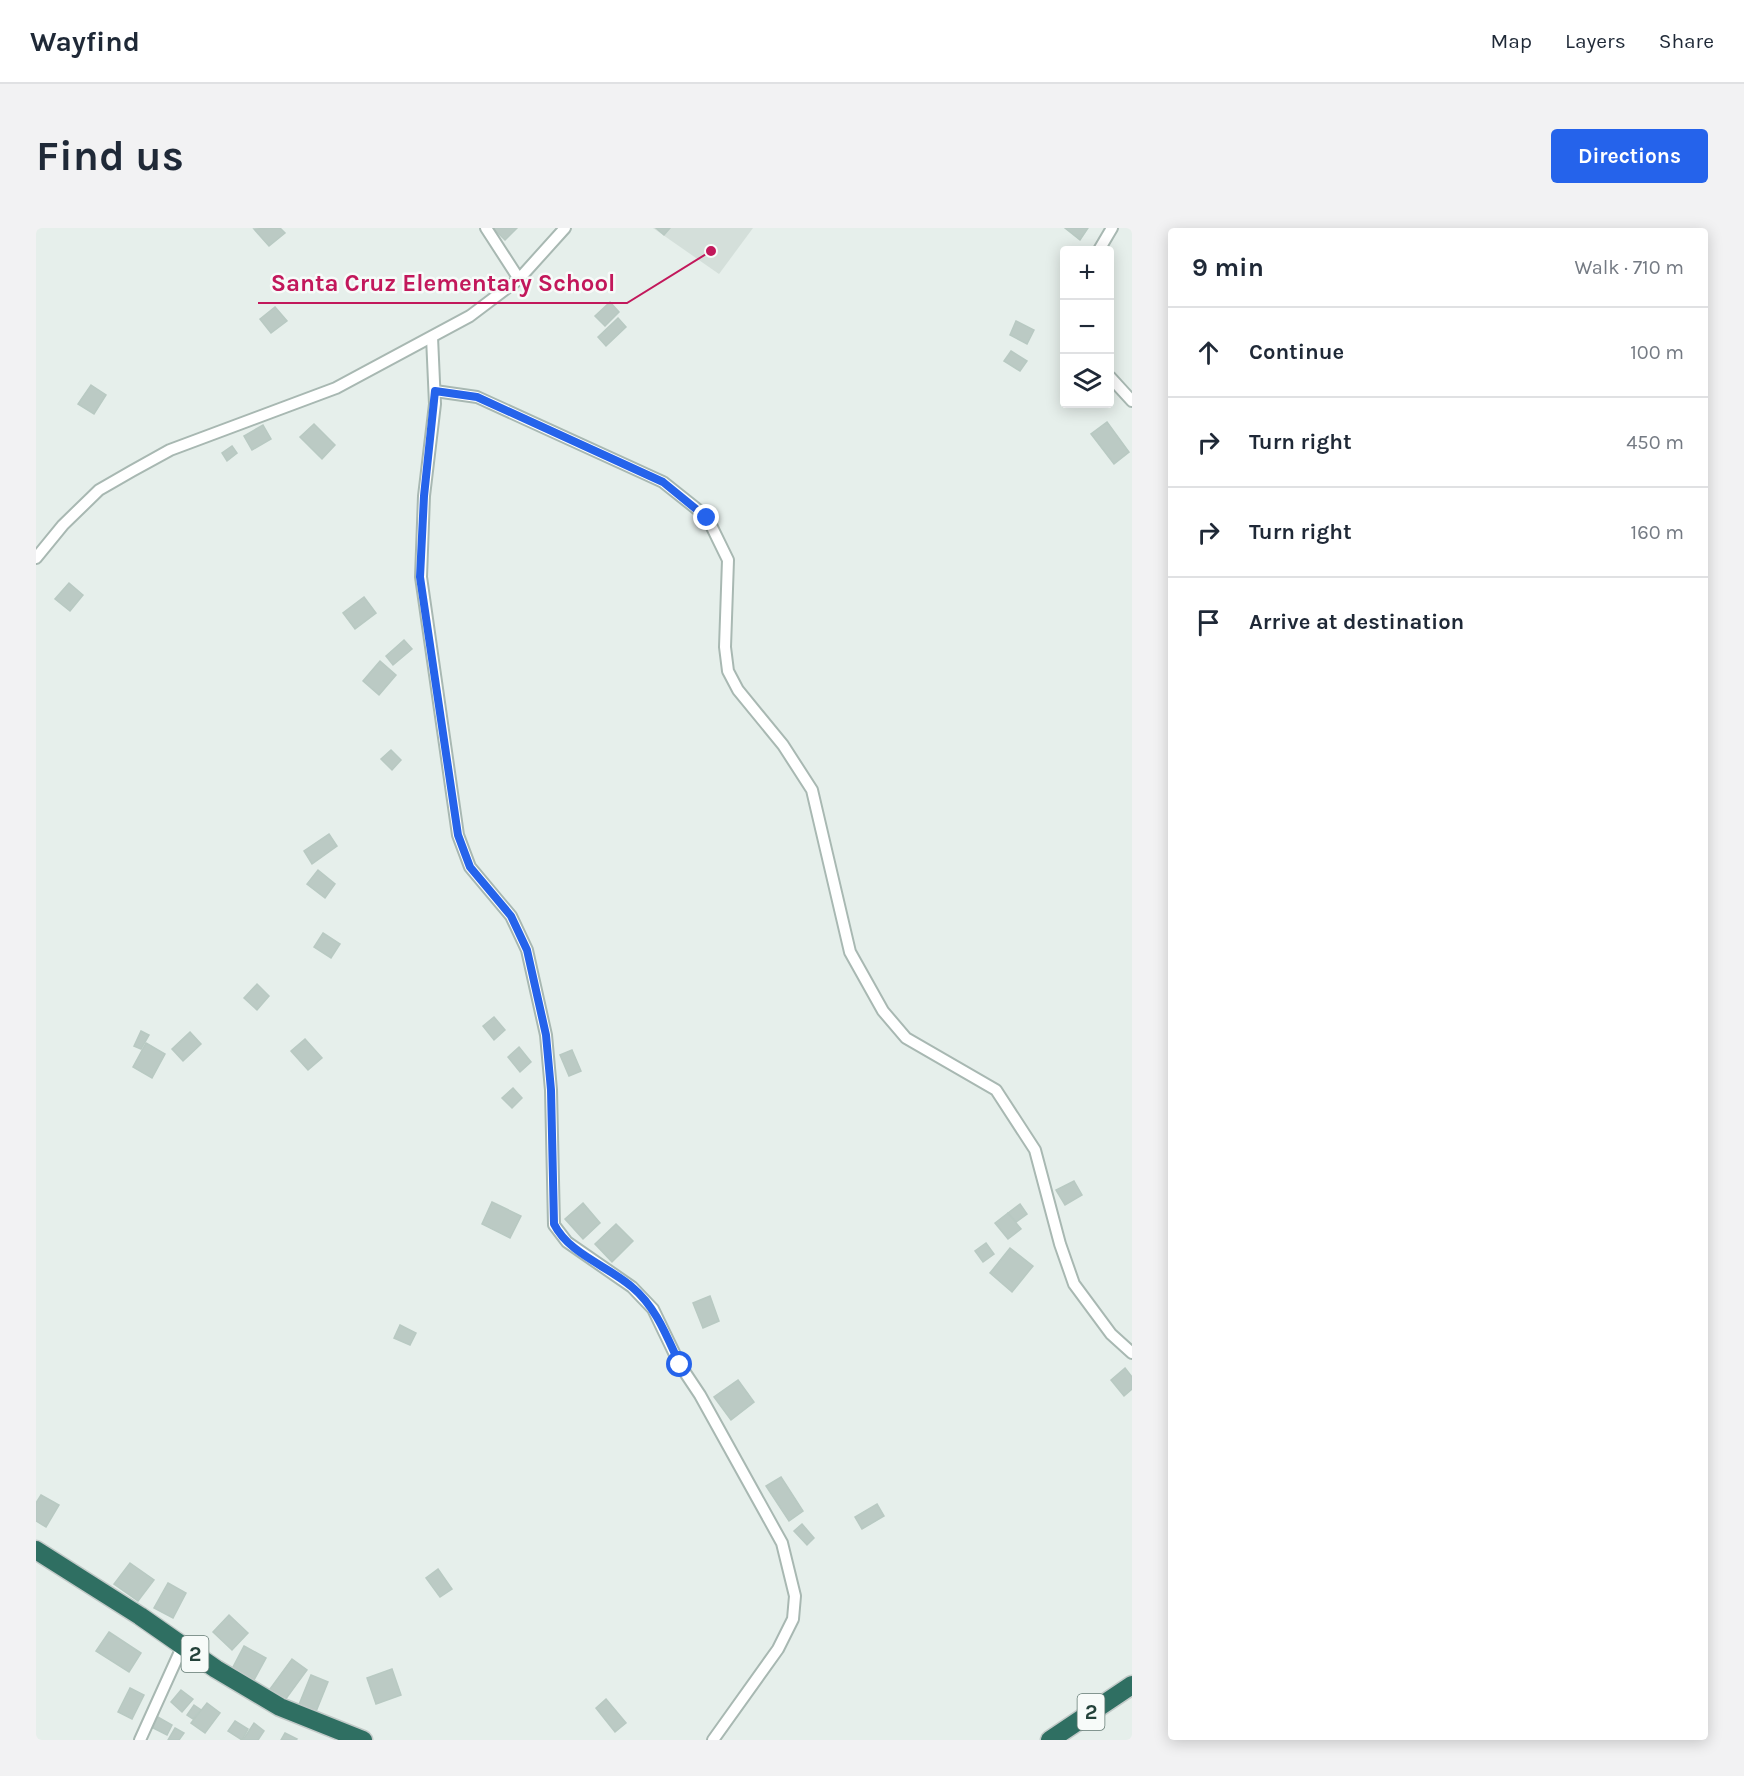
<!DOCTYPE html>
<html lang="en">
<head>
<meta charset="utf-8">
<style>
  :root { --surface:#fff; --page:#f2f2f3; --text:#1f2937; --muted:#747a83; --line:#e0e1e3; --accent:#2563eb }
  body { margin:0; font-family:Karla,sans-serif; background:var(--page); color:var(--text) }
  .controls { position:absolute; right:18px; top:18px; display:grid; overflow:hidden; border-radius:6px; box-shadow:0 3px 15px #0003 }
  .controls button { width:54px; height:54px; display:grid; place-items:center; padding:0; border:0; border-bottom:2px solid var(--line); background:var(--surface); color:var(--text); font:30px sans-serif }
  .stop { position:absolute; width:18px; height:18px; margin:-14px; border:4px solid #2563eb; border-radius:50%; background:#fff }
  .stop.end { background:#2563eb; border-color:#fff; box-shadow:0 2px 6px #0008 }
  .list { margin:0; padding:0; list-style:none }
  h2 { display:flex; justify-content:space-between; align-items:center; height:78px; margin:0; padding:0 24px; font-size:26px }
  h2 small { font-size:20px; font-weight:400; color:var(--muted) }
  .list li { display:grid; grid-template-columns:39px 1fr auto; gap:18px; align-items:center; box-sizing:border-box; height:90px; padding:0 24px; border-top:2px solid var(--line) }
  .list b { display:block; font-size:22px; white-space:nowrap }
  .list em { font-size:20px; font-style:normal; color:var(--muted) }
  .icon { flex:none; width:33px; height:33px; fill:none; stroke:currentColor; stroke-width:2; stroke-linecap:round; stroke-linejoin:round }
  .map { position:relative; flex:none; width:1096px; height:1512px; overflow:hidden; border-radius:6px }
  header { display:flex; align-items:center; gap:36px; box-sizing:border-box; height:84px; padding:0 30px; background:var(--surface); border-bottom:2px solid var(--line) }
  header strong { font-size:28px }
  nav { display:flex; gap:33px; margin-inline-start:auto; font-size:21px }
  .intro { display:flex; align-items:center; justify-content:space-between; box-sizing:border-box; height:144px; padding:0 36px }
  h1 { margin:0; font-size:42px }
  .button { padding:15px 27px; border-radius:6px; background:var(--accent); color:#fff; font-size:21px; font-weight:700 }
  main { display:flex; gap:36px; padding:0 36px }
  aside { flex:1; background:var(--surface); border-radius:6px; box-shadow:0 3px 15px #0003 }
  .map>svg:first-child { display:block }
</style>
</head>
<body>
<header>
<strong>Wayfind</strong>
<nav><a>Map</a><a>Layers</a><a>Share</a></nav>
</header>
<div class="intro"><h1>Find us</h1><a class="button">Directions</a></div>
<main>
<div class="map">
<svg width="1096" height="1512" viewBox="0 0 1096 1512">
  <rect width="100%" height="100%" fill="#e6efeb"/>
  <polygon fill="#d4dfda" points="617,0 717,0 683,46"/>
  <g fill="#bbcac4" stroke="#b8c9c2" stroke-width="1.5">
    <polygon points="244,0 249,5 233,18 218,1"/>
    <polygon points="457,0 481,0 469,12"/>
    <polygon points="620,0 634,0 628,7"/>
    <polygon points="1029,0 1052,0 1044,12"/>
    <polygon points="574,74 583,84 569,98 559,88"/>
    <polygon points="239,79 251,93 235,105 224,91"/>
    <polygon points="582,90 590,99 570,118 562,109"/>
    <polygon points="980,93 998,102 991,116 974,107"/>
    <polygon points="975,123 991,133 984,143 968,133"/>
    <polygon points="55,157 70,167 58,186 42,176"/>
    <polygon points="1071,194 1093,224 1078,236 1055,206"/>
    <polygon points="278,196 299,217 286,231 264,209"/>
    <polygon points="227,197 235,211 216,222 208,208"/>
    <polygon points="196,218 201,225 191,233 186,225"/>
    <polygon points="33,355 47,367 34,383 19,371"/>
    <polygon points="328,369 340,385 319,401 307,385"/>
    <polygon points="368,412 376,421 357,437 350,428"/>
    <polygon points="344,433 360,447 343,467 327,453"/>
    <polygon points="355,522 365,532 356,542 345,531"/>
    <polygon points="293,606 301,618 276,636 268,623"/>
    <polygon points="282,642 299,656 289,670 271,656"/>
    <polygon points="287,705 304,716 295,730 278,719"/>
    <polygon points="221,756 233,768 221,782 208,770"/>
    <polygon points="458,789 469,802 458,812 447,798"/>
    <polygon points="105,803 113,807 105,821 98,818"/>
    <polygon points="154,804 165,816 147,833 136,821"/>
    <polygon points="269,811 286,830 272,842 255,823"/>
    <polygon points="110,815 129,826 116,850 97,839"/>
    <polygon points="483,819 495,834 484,844 472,829"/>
    <polygon points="536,822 545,843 533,848 524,827"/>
    <polygon points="477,860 486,870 476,880 466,870"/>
    <polygon points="1038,953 1046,967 1029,977 1020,962"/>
    <polygon points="456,974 485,988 474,1010 446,996"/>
    <polygon points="547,975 564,995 547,1011 529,991"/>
    <polygon points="984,976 991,986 980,994 972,985"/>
    <polygon points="972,985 985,1001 972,1011 959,995"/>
    <polygon points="580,996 597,1013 576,1034 559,1016"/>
    <polygon points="950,1015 958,1026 947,1034 939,1023"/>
    <polygon points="974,1020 997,1038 976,1064 954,1045"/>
    <polygon points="674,1068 683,1093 667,1100 657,1075"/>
    <polygon points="364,1097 380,1105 374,1117 358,1110"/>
    <polygon points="1089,1140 1096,1149 1096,1161 1088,1168 1075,1152"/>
    <polygon points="702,1152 718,1174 695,1192 678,1169"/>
    <polygon points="745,1249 767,1283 753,1293 730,1258"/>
    <polygon points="5,1267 23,1277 10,1299 0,1293 0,1275"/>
    <polygon points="841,1276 848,1288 826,1301 819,1289"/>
    <polygon points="766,1296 778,1310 771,1317 758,1303"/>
    <polygon points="94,1335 118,1352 102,1373 78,1356"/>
    <polygon points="402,1341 416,1361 404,1369 390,1350"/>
    <polygon points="132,1355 150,1365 137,1390 118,1380"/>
    <polygon points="193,1387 212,1405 196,1422 177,1404"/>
    <polygon points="73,1404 105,1425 93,1444 60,1423"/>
    <polygon points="208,1418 230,1430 218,1452 196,1441"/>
    <polygon points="256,1431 271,1442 249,1472 234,1461"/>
    <polygon points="356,1441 365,1467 340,1476 331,1450"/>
    <polygon points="275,1447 292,1454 279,1486 262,1479"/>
    <polygon points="94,1460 108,1467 96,1491 82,1484"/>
    <polygon points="145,1462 157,1471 146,1484 135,1474"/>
    <polygon points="570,1471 590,1495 579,1504 560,1480"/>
    <polygon points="171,1475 184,1485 169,1505 155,1495"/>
    <polygon points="158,1477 165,1482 157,1491 151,1487"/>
    <polygon points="120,1488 136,1497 131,1507 115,1499"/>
    <polygon points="199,1493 212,1501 206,1512 192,1503"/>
    <polygon points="218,1495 228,1503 222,1512 207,1512"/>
    <polygon points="139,1500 148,1505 143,1512 132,1512"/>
    <polygon points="249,1505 261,1511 260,1512 245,1512"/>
  </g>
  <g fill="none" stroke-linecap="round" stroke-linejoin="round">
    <defs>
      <g id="street">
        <polyline points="450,0 483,51"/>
        <polyline points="1063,22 1076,0"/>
        <polyline points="396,109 399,176 388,268 385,349 422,607 434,639 475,688 491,722 510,807 515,862 518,997 531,1014 596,1059 617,1081 644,1137 664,1167 746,1315 759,1368 757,1391 742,1421 677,1512"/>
        <polyline points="1074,149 1096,173"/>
        <polyline points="399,163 441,169 627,254 671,289 692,332 689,419 692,443 702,462 747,517 776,562 814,724 847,783 870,810 960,862 999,922 1024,1016 1038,1056 1075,1106 1096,1125"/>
        <polyline points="0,330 27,297 63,262 96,243 134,222 300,160 434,88 483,51 529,0"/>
        <polyline points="104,1512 147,1417"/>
      </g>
      <g id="highway">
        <polyline points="0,1322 104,1388 180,1441 244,1479 327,1512"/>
        <polyline points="1014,1512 1096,1457"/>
      </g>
    </defs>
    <use href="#street" stroke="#a8b8b2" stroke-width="14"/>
    <use href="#highway" stroke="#c2cac8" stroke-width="21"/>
    <use href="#street" stroke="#fff" stroke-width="10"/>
    <use href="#highway" stroke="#2f6f62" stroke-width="18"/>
  </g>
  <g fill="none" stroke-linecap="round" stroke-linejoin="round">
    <path stroke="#2563eb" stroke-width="8" d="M644 1137C631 1109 620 1079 596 1059 572 1038 533 1026 518 996L515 862 510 807 491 722 475 688 434 639 422 607 384 349 388 268 399 163 441 169 627 254 671 290"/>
  </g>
  <g text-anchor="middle" stroke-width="5" stroke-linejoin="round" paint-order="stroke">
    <g fill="#f7fbf9" stroke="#637a73" stroke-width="1.5">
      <rect x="145.5" y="1408" width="27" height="36" rx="4.5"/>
      <rect x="1041.5" y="1466" width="27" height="36" rx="4.5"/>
    </g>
    <g font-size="21" font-weight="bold" fill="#24423a">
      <text x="159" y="1433">2</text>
      <text x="1055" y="1491">2</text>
    </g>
  </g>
  <path fill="none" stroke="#c2185b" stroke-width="2" d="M675 23L591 75H222"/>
  <circle fill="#c2185b" stroke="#f7fbf9" stroke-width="2" cx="675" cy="23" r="6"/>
  <g font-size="24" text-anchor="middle" font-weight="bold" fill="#c2185b" stroke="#f7fbf9" stroke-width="5" stroke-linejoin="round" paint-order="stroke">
    <text x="407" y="63">Santa Cruz Elementary School</text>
  </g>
</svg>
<div class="controls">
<button>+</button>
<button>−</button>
<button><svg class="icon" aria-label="layers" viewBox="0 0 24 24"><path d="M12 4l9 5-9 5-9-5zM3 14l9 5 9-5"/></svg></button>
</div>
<div class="stop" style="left:644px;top:1137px"></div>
<div class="stop end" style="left:671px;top:290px"></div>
</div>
<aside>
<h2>9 min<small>Walk · 710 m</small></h2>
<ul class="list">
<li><svg class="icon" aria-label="ahead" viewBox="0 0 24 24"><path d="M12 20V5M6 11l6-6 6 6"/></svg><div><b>Continue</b></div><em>100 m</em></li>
<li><svg class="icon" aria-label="right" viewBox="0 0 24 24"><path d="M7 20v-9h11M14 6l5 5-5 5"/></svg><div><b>Turn right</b></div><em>450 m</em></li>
<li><svg class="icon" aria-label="right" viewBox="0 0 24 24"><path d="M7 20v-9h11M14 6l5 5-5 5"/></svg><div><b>Turn right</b></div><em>160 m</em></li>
<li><svg class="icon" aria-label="arrive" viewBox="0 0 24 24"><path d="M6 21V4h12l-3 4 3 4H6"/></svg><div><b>Arrive at destination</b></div></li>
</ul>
</aside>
</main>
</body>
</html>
